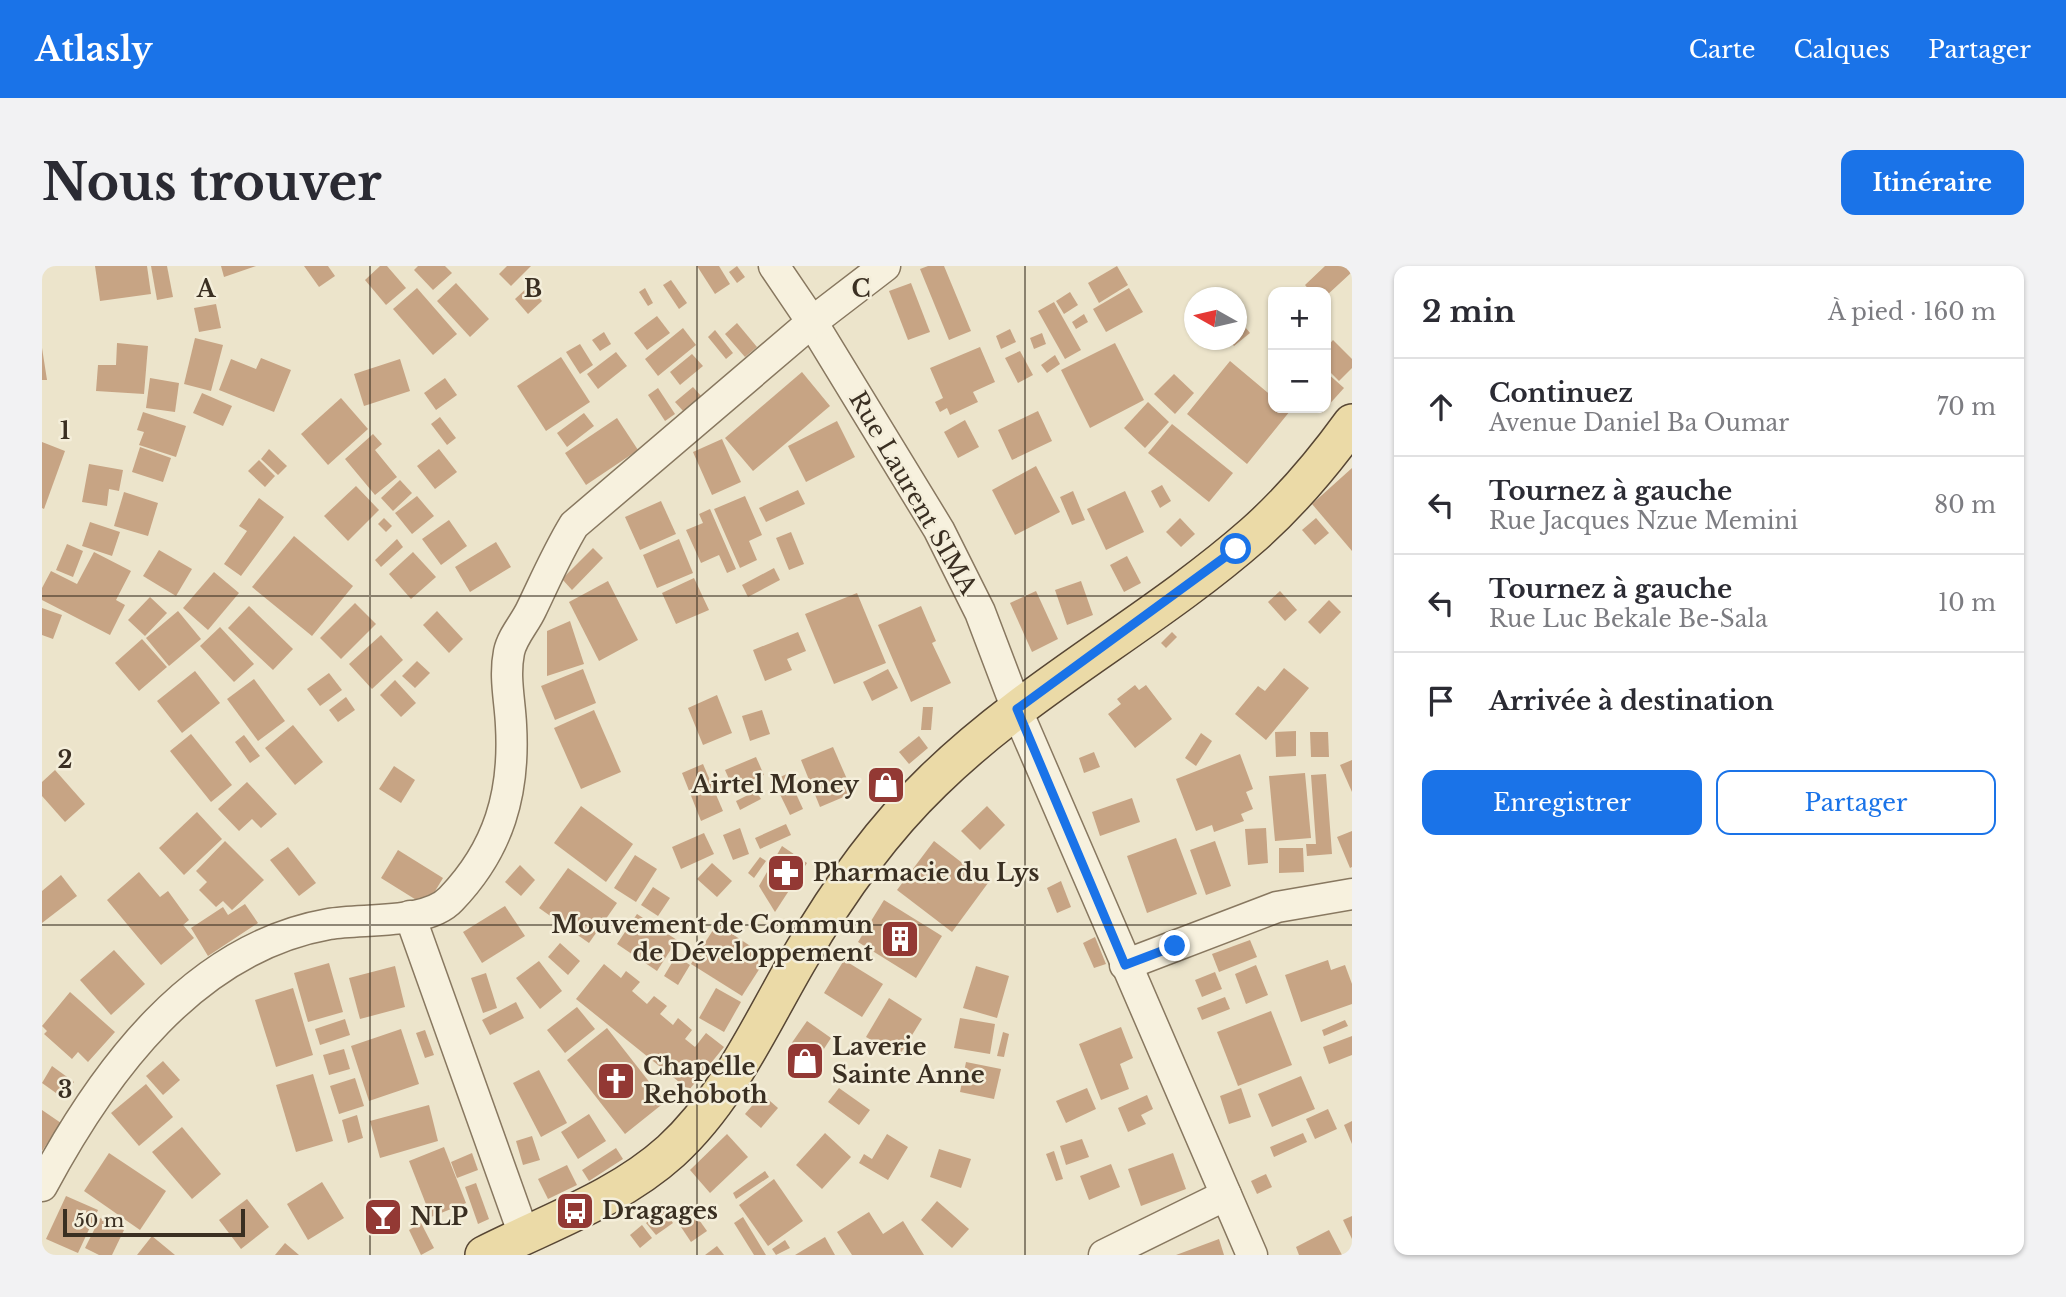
<!DOCTYPE html>
<html lang="fr">
<head>
<meta charset="utf-8">
<style>
  :root { --surface:#fff; --page:#f2f2f3; --text:#2b2b33; --muted:#7c7c81; --line:#e1e1e2; --accent:#1a73e8 }
  body { margin:0; font-family:"Libre Baskerville",serif; background:var(--page); color:var(--text) }
  .controls { position:absolute; right:21px; top:21px; display:grid; overflow:hidden; border-radius:14px; box-shadow:0 2px 5px #0004 }
  .controls button { width:63px; height:63px; display:grid; place-items:center; padding:0; border:0; border-bottom:2px solid var(--line); background:var(--surface); color:var(--text); font:35px sans-serif }
  .compass { position:absolute; left:1142px; top:21px; width:63px; height:63px; border-radius:50%; background:var(--surface); box-shadow:0 2px 5px #0004; rotate:278deg }
  .scale { position:absolute; left:21px; bottom:18px; width:182px; box-sizing:border-box; padding-left:7px; border:4px solid #3a2f22; border-top:0; font-size:19px; line-height:24px; white-space:nowrap; color:#3a2f22; -webkit-text-stroke:5px #f4eeda; paint-order:stroke }
  .stop { position:absolute; width:21px; height:21px; margin:-16px; border:5px solid #1a73e8; border-radius:50%; background:#fff }
  .stop.end { background:#1a73e8; border-color:#fff; box-shadow:0 2px 7px #0008 }
  .list { margin:0; padding:0; list-style:none }
  h2 { display:flex; justify-content:space-between; align-items:center; height:91px; margin:0; padding:0 28px; font-size:30px }
  h2 small { font-size:23px; font-weight:400; color:var(--muted) }
  .list li { display:grid; grid-template-columns:46px 1fr auto; gap:21px; align-items:center; box-sizing:border-box; height:98px; padding:0 28px; border-top:2px solid var(--line) }
  .list b { display:block; font-size:26px; white-space:nowrap }
  .list p { margin:0; font-size:23px; white-space:nowrap; color:var(--muted) }
  .list em { font-size:23px; font-style:normal; color:var(--muted) }
  .actions { display:flex; gap:14px; padding:21px 28px }
  .actions a { flex:1; padding:16px 0; border:2px solid var(--accent); border-radius:14px; text-align:center; font-size:24px; color:var(--accent) }
  .actions .main { background:var(--accent); color:#fff }
  .icon { flex:none; width:38px; height:38px; fill:none; stroke:currentColor; stroke-width:2; stroke-linecap:round; stroke-linejoin:round }
  .map { position:relative; flex:none; width:1310px; height:989px; overflow:hidden; border-radius:14px }
  header { display:flex; align-items:center; gap:42px; box-sizing:border-box; height:98px; padding:0 35px; background:var(--accent); color:#fff }
  header strong { font-size:33px }
  nav { display:flex; gap:38px; margin-inline-start:auto; font-size:24px }
  .intro { display:flex; align-items:center; justify-content:space-between; box-sizing:border-box; height:168px; padding:0 42px }
  h1 { margin:0; font-size:49px }
  .button { padding:18px 32px; border-radius:14px; background:var(--accent); color:#fff; font-size:24px; font-weight:700 }
  main { display:flex; gap:42px; padding:0 42px }
  aside { flex:1; background:var(--surface); border-radius:14px; box-shadow:0 2px 5px #0004 }
  .map>svg:first-child { display:block }
</style>
</head>
<body>
<header>
<strong>Atlasly</strong>
<nav><a>Carte</a><a>Calques</a><a>Partager</a></nav>
</header>
<div class="intro"><h1>Nous trouver</h1><a class="button">Itinéraire</a></div>
<main>
<div class="map">
<svg width="1310" height="989" viewBox="0 0 1310 989">
  <rect width="100%" height="100%" fill="#ece4cb"/>
  <g fill="#c7a484">
    <polygon points="53,0 105,0 109,28 58,35"/>
    <polygon points="109,0 125,0 131,31 115,34"/>
    <polygon points="179,0 214,0 182,11"/>
    <polygon points="262,0 286,0 293,10 277,21"/>
    <polygon points="338,0 345,0 364,22 344,39 323,14"/>
    <polygon points="376,0 403,0 410,7 391,24 372,4"/>
    <polygon points="465,0 489,0 469,20 457,8"/>
    <polygon points="655,0 677,0 688,18 673,28"/>
    <polygon points="695,0 703,11 695,17 687,6"/>
    <polygon points="886,0 902,0 929,65 907,74 878,3"/>
    <polygon points="1075,0 1086,19 1057,37 1046,17"/>
    <polygon points="1283,0 1304,0 1310,6 1284,30 1284,26 1269,26 1263,19"/>
    <polygon points="629,14 645,37 637,43 621,19"/>
    <polygon points="414,17 447,53 428,71 395,35"/>
    <polygon points="869,17 888,66 866,74 847,25"/>
    <polygon points="487,20 500,35 486,48 473,33"/>
    <polygon points="375,22 415,68 391,89 351,43"/>
    <polygon points="603,22 611,37 606,40 597,26"/>
    <polygon points="1087,22 1101,46 1064,66 1051,43"/>
    <polygon points="1028,26 1036,39 1022,48 1014,35"/>
    <polygon points="1012,36 1039,84 1023,93 996,45"/>
    <polygon points="174,38 179,62 157,66 152,42"/>
    <polygon points="1042,48 1046,56 1034,63 1030,56"/>
    <polygon points="615,50 628,67 605,84 592,67"/>
    <polygon points="1195,51 1208,67 1192,80 1187,74 1195,74"/>
    <polygon points="695,57 715,81 703,91 683,68"/>
    <polygon points="641,62 654,79 616,110 603,93"/>
    <polygon points="968,63 974,76 959,83 954,70"/>
    <polygon points="673,64 691,87 684,93 666,71"/>
    <polygon points="562,66 569,78 558,85 550,74"/>
    <polygon points="1000,67 1004,78 992,83 988,72"/>
    <polygon points="153,72 181,79 169,125 142,118"/>
    <polygon points="1291,74 1310,93 1310,102 1297,115 1284,102 1284,82"/>
    <polygon points="75,77 106,80 102,128 54,125 56,99 74,99"/>
    <polygon points="1073,77 1102,134 1048,162 1019,104"/>
    <polygon points="538,78 551,99 538,108 524,86"/>
    <polygon points="938,81 953,116 931,126 936,136 908,149 905,142 898,146 893,136 901,132 888,102"/>
    <polygon points="0,82 5,114 0,114"/>
    <polygon points="978,85 991,109 976,117 963,92"/>
    <polygon points="574,86 585,100 556,123 545,108"/>
    <polygon points="650,88 661,100 638,119 628,106"/>
    <polygon points="1013,89 1018,98 1005,107 999,99"/>
    <polygon points="519,91 548,136 504,165 475,120"/>
    <polygon points="219,92 249,104 232,146 177,124 189,93 214,103"/>
    <polygon points="358,93 368,125 322,140 312,108"/>
    <polygon points="1188,95 1231,131 1231,142 1248,145 1205,198 1145,148"/>
    <polygon points="760,106 788,140 711,205 683,172"/>
    <polygon points="1284,106 1302,122 1284,142"/>
    <polygon points="1132,108 1152,127 1133,148 1112,128"/>
    <polygon points="108,112 137,117 133,146 104,142"/>
    <polygon points="403,112 415,129 394,144 382,127"/>
    <polygon points="651,121 660,131 642,146 633,136"/>
    <polygon points="616,122 633,148 623,155 606,129"/>
    <polygon points="160,127 190,140 181,160 151,147"/>
    <polygon points="299,132 326,163 286,199 259,168"/>
    <polygon points="1106,136 1127,156 1103,182 1082,162"/>
    <polygon points="996,145 1010,175 970,194 956,164"/>
    <polygon points="101,146 144,160 134,191 97,179 102,166 95,164"/>
    <polygon points="542,147 552,160 525,181 515,167"/>
    <polygon points="398,151 414,172 405,179 389,158"/>
    <polygon points="575,152 596,184 544,219 523,187"/>
    <polygon points="923,154 937,181 916,192 902,166"/>
    <polygon points="795,155 813,191 764,216 746,180"/>
    <polygon points="1130,158 1191,207 1167,236 1106,187"/>
    <polygon points="331,168 340,178 333,184 355,211 333,229 303,193"/>
    <polygon points="680,173 699,216 670,229 651,186"/>
    <polygon points="0,176 23,185 2,243 0,242"/>
    <polygon points="98,181 129,192 121,216 90,206"/>
    <polygon points="227,183 245,200 236,209 219,193"/>
    <polygon points="397,183 415,206 393,223 375,200"/>
    <polygon points="217,194 233,210 223,221 206,205"/>
    <polygon points="47,198 81,204 77,225 67,223 65,240 40,236"/>
    <polygon points="994,200 1018,246 973,269 950,224"/>
    <polygon points="1310,202 1310,285 1270,238"/>
    <polygon points="358,214 370,227 351,245 339,232"/>
    <polygon points="1120,219 1129,235 1118,242 1109,225"/>
    <polygon points="314,220 337,244 306,275 282,250"/>
    <polygon points="756,224 763,238 724,256 717,242"/>
    <polygon points="1031,225 1043,254 1030,259 1018,231"/>
    <polygon points="1083,225 1102,266 1064,284 1045,243"/>
    <polygon points="82,226 116,237 106,270 72,260"/>
    <polygon points="375,230 392,250 370,268 353,247"/>
    <polygon points="703,230 720,269 707,275 715,294 698,302 672,243"/>
    <polygon points="217,232 242,251 199,310 182,298 205,265 197,260"/>
    <polygon points="619,235 634,268 598,284 583,251"/>
    <polygon points="668,243 694,303 685,307 677,289 659,297 644,264 661,257 657,248"/>
    <polygon points="342,252 350,260 344,266 336,258"/>
    <polygon points="1138,252 1153,268 1139,281 1124,266"/>
    <polygon points="1274,252 1287,267 1273,279 1260,264"/>
    <polygon points="407,254 425,280 399,299 380,273"/>
    <polygon points="48,256 78,266 70,290 40,280"/>
    <polygon points="749,266 762,298 747,304 734,272"/>
    <polygon points="252,270 311,320 270,370 210,321"/>
    <polygon points="355,273 361,281 339,301 333,294"/>
    <polygon points="637,273 651,307 615,322 601,289"/>
    <polygon points="454,276 469,301 428,326 413,301"/>
    <polygon points="25,278 41,285 31,311 14,304"/>
    <polygon points="551,282 561,292 530,324 520,313"/>
    <polygon points="117,284 150,303 134,330 101,310"/>
    <polygon points="52,286 89,305 74,334 83,339 68,369 0,334 0,322 9,305 35,318"/>
    <polygon points="371,286 394,311 369,333 347,308"/>
    <polygon points="1085,290 1099,317 1082,326 1068,299"/>
    <polygon points="732,302 738,314 706,331 700,319"/>
    <polygon points="172,306 197,327 166,364 141,342"/>
    <polygon points="652,312 667,344 634,358 620,327"/>
    <polygon points="566,315 596,374 557,395 527,336"/>
    <polygon points="1039,315 1051,349 1025,359 1013,324"/>
    <polygon points="994,325 1016,373 990,386 968,337"/>
    <polygon points="1238,325 1255,344 1243,355 1226,336"/>
    <polygon points="815,327 844,397 792,418 763,348"/>
    <polygon points="108,331 125,347 103,370 86,354"/>
    <polygon points="1287,334 1299,346 1278,368 1266,356"/>
    <polygon points="313,337 334,358 299,393 278,372"/>
    <polygon points="207,340 251,383 231,404 186,362"/>
    <polygon points="879,340 894,375 890,377 909,417 869,436 836,359"/>
    <polygon points="0,342 20,349 11,373 0,369"/>
    <polygon points="136,345 159,373 127,400 104,372"/>
    <polygon points="395,345 421,373 407,387 381,359"/>
    <polygon points="528,355 542,398 505,410 505,365"/>
    <polygon points="178,361 212,398 192,416 158,380"/>
    <polygon points="756,366 764,385 745,393 750,404 723,415 711,384"/>
    <polygon points="1130,366 1135,371 1124,382 1119,377"/>
    <polygon points="339,369 361,394 330,423 307,398"/>
    <polygon points="100,373 125,401 97,425 73,397"/>
    <polygon points="375,395 388,407 373,422 360,410"/>
    <polygon points="1242,402 1267,422 1224,474 1193,448 1216,420 1223,425"/>
    <polygon points="541,403 554,437 513,454 499,420"/>
    <polygon points="846,403 856,422 830,435 821,416"/>
    <polygon points="153,405 178,437 140,467 115,435"/>
    <polygon points="287,407 300,424 278,440 265,423"/>
    <polygon points="212,413 243,455 216,475 185,433"/>
    <polygon points="353,414 374,437 359,451 338,429"/>
    <polygon points="1093,419 1097,424 1104,419 1130,453 1093,482 1066,448 1079,438 1075,433"/>
    <polygon points="675,429 690,467 661,479 646,442"/>
    <polygon points="304,431 313,444 296,456 287,444"/>
    <polygon points="881,441 891,441 889,464 879,464"/>
    <polygon points="552,444 579,506 539,523 512,462"/>
    <polygon points="720,444 728,468 708,475 700,450"/>
    <polygon points="251,459 281,496 253,519 223,482"/>
    <polygon points="1254,465 1254,490 1234,491 1233,466"/>
    <polygon points="1268,466 1286,466 1287,491 1269,491"/>
    <polygon points="1159,467 1170,475 1154,500 1143,492"/>
    <polygon points="149,468 190,519 169,536 128,485"/>
    <polygon points="202,469 218,490 208,497 193,476"/>
    <polygon points="877,470 886,482 867,498 857,486"/>
    <polygon points="791,481 811,527 778,541 759,494"/>
    <polygon points="1052,486 1058,501 1042,507 1037,492"/>
    <polygon points="1198,488 1211,523 1204,526 1211,543 1199,548 1202,555 1172,566 1170,559 1154,565 1134,513"/>
    <polygon points="714,491 722,509 691,522 683,504"/>
    <polygon points="1310,494 1310,526 1298,499"/>
    <polygon points="661,498 681,545 659,555 640,507"/>
    <polygon points="352,500 373,514 359,537 337,523"/>
    <polygon points="13,504 43,538 23,556 0,530 0,516"/>
    <polygon points="1263,507 1269,572 1233,575 1227,510"/>
    <polygon points="745,508 761,543 748,549 731,514"/>
    <polygon points="1284,508 1290,588 1265,590 1264,578 1274,578 1269,509"/>
    <polygon points="205,516 235,548 219,562 210,553 197,565 176,543"/>
    <polygon points="714,525 719,533 698,544 694,535"/>
    <polygon points="1090,532 1098,556 1058,570 1050,546"/>
    <polygon points="539,540 591,578 564,616 512,577"/>
    <polygon points="945,540 963,559 938,584 919,565"/>
    <polygon points="155,546 180,573 142,609 117,582"/>
    <polygon points="744,558 749,569 718,583 713,572"/>
    <polygon points="698,562 707,588 691,594 681,569"/>
    <polygon points="1224,562 1226,597 1206,599 1203,563"/>
    <polygon points="1310,565 1310,601 1308,602 1295,571"/>
    <polygon points="662,567 672,588 639,603 630,581"/>
    <polygon points="1134,572 1155,628 1105,647 1085,590"/>
    <polygon points="183,575 222,614 190,644 181,635 174,641 157,624 165,616 154,605"/>
    <polygon points="892,575 946,617 910,666 855,624"/>
    <polygon points="1173,575 1189,620 1164,629 1148,584"/>
    <polygon points="740,580 765,597 733,646 717,620"/>
    <polygon points="246,581 274,617 257,630 228,594"/>
    <polygon points="1237,582 1261,582 1262,606 1237,607"/>
    <polygon points="356,584 401,612 384,640 339,612"/>
    <polygon points="593,589 615,603 594,636 572,622"/>
    <polygon points="718,591 724,595 712,612 706,607"/>
    <polygon points="670,597 690,615 675,631 655,613"/>
    <polygon points="478,599 493,614 479,630 463,616"/>
    <polygon points="526,602 575,637 547,677 497,642"/>
    <polygon points="97,606 118,631 126,625 147,654 141,659 152,672 119,699 65,634"/>
    <polygon points="19,609 35,630 0,657 0,625"/>
    <polygon points="1019,615 1029,641 1015,647 1005,622"/>
    <polygon points="611,621 628,632 616,650 599,639"/>
    <polygon points="842,634 900,670 874,712 816,676"/>
    <polygon points="203,638 216,657 166,690 149,662 181,641 186,649"/>
    <polygon points="463,640 483,670 440,697 421,666"/>
    <polygon points="595,648 635,674 615,705 575,678"/>
    <polygon points="675,658 725,691 700,730 649,698"/>
    <polygon points="1053,671 1064,698 1052,702 1041,677"/>
    <polygon points="1208,674 1215,691 1177,706 1170,688"/>
    <polygon points="518,677 538,695 526,709 506,691"/>
    <polygon points="72,684 103,718 69,749 38,714"/>
    <polygon points="634,690 648,699 636,719 622,710"/>
    <polygon points="802,694 841,718 820,751 782,727"/>
    <polygon points="1286,694 1289,704 1303,699 1310,718 1310,738 1259,756 1243,709"/>
    <polygon points="497,695 520,725 498,743 474,712"/>
    <polygon points="287,697 301,746 266,756 252,707"/>
    <polygon points="562,698 579,712 584,705 598,716 590,725 605,738 612,730 625,740 618,748 631,759 636,752 650,764 643,773 653,781 664,767 682,781 647,824 534,733"/>
    <polygon points="1214,699 1226,729 1204,738 1193,708"/>
    <polygon points="353,700 363,741 318,753 307,712"/>
    <polygon points="934,700 967,710 955,752 921,742"/>
    <polygon points="1173,706 1180,723 1160,731 1153,714"/>
    <polygon points="444,707 455,742 441,747 429,712"/>
    <polygon points="251,722 271,789 234,801 213,734"/>
    <polygon points="674,722 699,736 682,766 657,752"/>
    <polygon points="28,726 73,766 46,796 36,786 30,793 2,768 5,765 0,760"/>
    <polygon points="1183,731 1188,743 1160,754 1155,742"/>
    <polygon points="847,732 880,753 857,790 824,771"/>
    <polygon points="474,736 482,752 448,769 440,754"/>
    <polygon points="535,741 553,763 523,787 505,764"/>
    <polygon points="1229,745 1250,799 1196,820 1175,766"/>
    <polygon points="918,752 953,758 948,788 912,782"/>
    <polygon points="303,753 308,769 278,779 273,763"/>
    <polygon points="1303,754 1306,760 1282,770 1280,764"/>
    <polygon points="765,755 789,772 774,795 749,778"/>
    <polygon points="1079,761 1091,792 1078,798 1087,823 1059,834 1037,778"/>
    <polygon points="565,762 623,836 583,868 525,794"/>
    <polygon points="359,763 377,818 327,835 309,780"/>
    <polygon points="383,764 392,789 383,792 374,767"/>
    <polygon points="961,766 967,768 962,791 955,790"/>
    <polygon points="1310,770 1310,789 1287,798 1281,781"/>
    <polygon points="302,783 308,803 287,809 281,789"/>
    <polygon points="121,795 138,814 121,829 104,810"/>
    <polygon points="924,796 959,803 952,833 918,826"/>
    <polygon points="10,800 32,816 21,832 0,817"/>
    <polygon points="497,804 525,857 499,871 471,817"/>
    <polygon points="271,808 291,875 254,886 234,819"/>
    <polygon points="1259,810 1273,843 1230,861 1216,828"/>
    <polygon points="313,812 322,840 297,848 288,820"/>
    <polygon points="104,818 131,851 97,880 69,847"/>
    <polygon points="797,822 828,844 817,859 786,836"/>
    <polygon points="1045,822 1054,843 1024,857 1014,835"/>
    <polygon points="1199,822 1209,851 1187,858 1178,830"/>
    <polygon points="720,828 736,842 719,862 703,848"/>
    <polygon points="1105,829 1111,843 1099,849 1104,858 1086,866 1076,842"/>
    <polygon points="387,839 396,875 338,892 328,855"/>
    <polygon points="1286,843 1295,863 1273,873 1264,853"/>
    <polygon points="0,844 19,857 0,885"/>
    <polygon points="547,848 564,875 536,893 519,866"/>
    <polygon points="315,849 321,872 306,877 300,854"/>
    <polygon points="1310,855 1310,878 1302,859"/>
    <polygon points="140,861 179,908 150,933 110,886"/>
    <polygon points="783,867 809,891 780,923 754,899"/>
    <polygon points="1261,867 1265,876 1232,891 1228,881"/>
    <polygon points="685,868 706,891 668,927 648,904"/>
    <polygon points="845,868 866,881 846,914 817,897 822,888 830,893"/>
    <polygon points="490,870 498,894 481,899 474,875"/>
    <polygon points="1040,873 1047,891 1024,899 1018,880"/>
    <polygon points="402,881 424,937 389,951 367,895"/>
    <polygon points="574,882 581,893 547,915 540,904"/>
    <polygon points="897,883 929,893 919,922 888,911"/>
    <polygon points="1012,885 1021,913 1014,915 1004,888"/>
    <polygon points="67,887 124,925 98,964 42,925"/>
    <polygon points="430,887 436,904 415,912 409,896"/>
    <polygon points="1131,887 1144,923 1099,940 1086,903"/>
    <polygon points="1069,898 1078,921 1047,934 1038,910"/>
    <polygon points="525,899 535,919 506,933 496,913"/>
    <polygon points="723,905 727,911 694,933 691,927"/>
    <polygon points="1224,908 1230,921 1215,928 1209,915"/>
    <polygon points="732,913 761,955 726,980 697,939"/>
    <polygon points="280,916 302,952 266,974 245,938"/>
    <polygon points="434,917 447,953 436,958 423,921"/>
    <polygon points="24,930 56,944 36,987 4,973"/>
    <polygon points="205,933 227,961 199,983 177,954"/>
    <polygon points="895,935 927,963 910,982 879,954"/>
    <polygon points="621,944 631,957 614,969 604,957"/>
    <polygon points="650,944 665,965 649,976 635,955"/>
    <polygon points="827,946 841,968 861,955 882,989 810,989 795,966"/>
    <polygon points="1310,950 1310,973 1301,954"/>
    <polygon points="701,951 724,989 712,989 692,957"/>
    <polygon points="58,952 82,964 70,989 57,989 43,982"/>
    <polygon points="379,957 392,982 379,989 367,964"/>
    <polygon points="600,959 610,972 598,982 588,969"/>
    <polygon points="1287,964 1300,989 1257,989 1254,981"/>
    <polygon points="110,970 133,989 95,989"/>
    <polygon points="783,971 793,989 753,989"/>
    <polygon points="1177,973 1182,989 1134,989"/>
    <polygon points="743,974 748,982 734,989 730,983"/>
    <polygon points="243,977 257,989 233,989"/>
    <polygon points="675,980 682,989 663,989"/>
  </g>
  <g fill="none" stroke-linecap="round" stroke-linejoin="round">
    <defs>
      <g id="minor">
        <polyline points="732,0 770,56 897,264 938,346 979,454 1210,989"/>
        <polyline points="368,650 482,969"/>
        <polyline points="1083,699 1235,641 1310,628"/>
        <path d="M0 920C61 806 151 682 287 658 321 652 385 659 409 633 457 583 473 527 469 459 468 435 462 411 467 386 470 371 483 357 489 344 503 315 515 287 532 259L770 56 843 0"/>
        <polyline points="1062,989 1184,929"/>
      </g>
      <path id="major" d="M442 989C505 957 576 933 629 885 687 832 719 757 758 691 795 627 838 566 891 515 988 420 1111 357 1212 268 1249 235 1281 197 1310 157"/>
    </defs>
    <use href="#minor" stroke="#887860" stroke-width="33"/>
    <use href="#major" stroke="#574634" stroke-width="40"/>
    <use href="#minor" stroke="#f7f1de" stroke-width="30"/>
    <use href="#major" stroke="#ebdaa7" stroke-width="37"/>
  </g>
  <g fill="none" stroke-linecap="round" stroke-linejoin="round">
    <polyline stroke="#1a73e8" stroke-width="9" points="1133,680 1083,699 975,443 1194,283"/>
  </g>
  <path fill="none" stroke="#3a2f22" stroke-width="2" stroke-opacity="0.55" d="M328 0V989M655 0V989M983 0V989M0 330H1310M0 659H1310"/>
  <defs>
    <symbol id="shop-square" viewBox="-11 -11 22 22"><rect x="-9" y="-9" width="18" height="18" rx="4" fill="#933934" stroke="#f4eeda"/><path d="M-5-2.5h2.3a2.7 3.5 0 0 1 5.4 0H5L5.5 6h-11ZM-1.5-2.5h3a1.5 2.3 0 0 0-3 0Z" fill="#fff"/></symbol>
    <symbol id="pharmacy-square" viewBox="-11 -11 22 22"><rect x="-9" y="-9" width="18" height="18" rx="4" fill="#933934" stroke="#f4eeda"/><path d="M-2-6h4v4h4v4h-4v4h-4v-4h-4v-4h4Z" fill="#fff"/></symbol>
    <symbol id="building-square" viewBox="-11 -11 22 22"><rect x="-9" y="-9" width="18" height="18" rx="4" fill="#933934" stroke="#f4eeda"/><path d="M-4-6H4V6H1V3H-1V6H-4ZM-2.5-4.3h1.7v1.8h-1.7ZM.8-4.3h1.7v1.8H.8ZM-2.5-1h1.7V.8h-1.7ZM.8-1h1.7V.8H.8Z" fill="#fff"/></symbol>
    <symbol id="church-square" viewBox="-11 -11 22 22"><rect x="-9" y="-9" width="18" height="18" rx="4" fill="#933934" stroke="#f4eeda"/><path d="M-1.2-6h2.4v3.5h3.3v2.4h-3.3V6h-2.4V-.1h-3.3v-2.4h3.3Z" fill="#fff"/></symbol>
    <symbol id="bus-square" viewBox="-11 -11 22 22"><rect x="-9" y="-9" width="18" height="18" rx="4" fill="#933934" stroke="#f4eeda"/><path d="M-5-6H5V4H4V6H2V4H-2V6H-4V4H-5ZM-3.5-4V0h7V-4ZM-3.5 1.2v1.5H-2V1.2ZM2 1.2v1.5H3.5V1.2Z" fill="#fff"/></symbol>
    <symbol id="bar-square" viewBox="-11 -11 22 22"><rect x="-9" y="-9" width="18" height="18" rx="4" fill="#933934" stroke="#f4eeda"/><path d="M-6-5H6L.8 .8V4.5H3.5V6h-7V4.5H-.8V.8Z" fill="#fff"/></symbol>
  </defs>
  <g fill-rule="evenodd">
    <use href="#shop-square" x="822" y="497" width="44" height="44"/>
    <use href="#pharmacy-square" x="722" y="585" width="44" height="44"/>
    <use href="#building-square" x="836" y="651" width="44" height="44"/>
    <use href="#shop-square" x="741" y="773" width="44" height="44"/>
    <use href="#church-square" x="552" y="793" width="44" height="44"/>
    <use href="#bus-square" x="511" y="923" width="44" height="44"/>
    <use href="#bar-square" x="319" y="929" width="44" height="44"/>
  </g>
  <g text-anchor="middle" stroke-width="5" stroke-linejoin="round" paint-order="stroke">
    <g font-size="24" fill="#3a2f22" stroke="#f4eeda">
      <text transform="translate(871 227) rotate(60)" y="8">Rue Laurent SIMA</text>
    </g>
    <g font-size="24" font-weight="bold" fill="#3a2f22" stroke="#f4eeda" text-anchor="start">
      <text x="817" y="527" text-anchor="end">Airtel Money</text>
      <text x="771" y="615">Pharmacie du Lys</text>
      <text x="831" y="667" text-anchor="end">Mouvement de Commun<tspan x="831" dy="28">de Développement</tspan></text>
      <text x="790" y="789">Laverie<tspan x="790" dy="28">Sainte Anne</tspan></text>
      <text x="601" y="809">Chapelle<tspan x="601" dy="28">Rehoboth</tspan></text>
      <text x="560" y="953">Dragages</text>
      <text x="368" y="959">NLP</text>
    </g>
  </g>
  <g font-size="23" text-anchor="middle" font-weight="bold" fill="#3a2f22" stroke="#f4eeda" stroke-width="5" stroke-linejoin="round" paint-order="stroke">
    <text x="164" y="31">A</text>
    <text x="491" y="31">B</text>
    <text x="819" y="31">C</text>
    <text x="23" y="173">1</text>
    <text x="23" y="502">2</text>
    <text x="23" y="832">3</text>
  </g>
</svg>
<div class="controls">
<button>+</button>
<button>−</button>
</div>
<svg class="compass" viewBox="-18 -18 36 36"><path d="M0-13l5 13h-10z" fill="#e53935"/><path d="M0 13l5-13h-10z" fill="#7c7c81"/></svg>
<div class="scale">50 m</div>
<div class="stop" style="left:1194px;top:283px"></div>
<div class="stop end" style="left:1133px;top:680px"></div>
</div>
<aside>
<h2>2 min<small>À pied · 160 m</small></h2>
<ul class="list">
<li><svg class="icon" aria-label="ahead" viewBox="0 0 24 24"><path d="M12 20V5M6 11l6-6 6 6"/></svg><div><b>Continuez</b><p>Avenue Daniel Ba Oumar</p></div><em>70 m</em></li>
<li><svg class="icon" aria-label="left" viewBox="0 0 24 24"><path d="M17 20v-9H6M10 6l-5 5 5 5"/></svg><div><b>Tournez à gauche</b><p>Rue Jacques Nzue Memini</p></div><em>80 m</em></li>
<li><svg class="icon" aria-label="left" viewBox="0 0 24 24"><path d="M17 20v-9H6M10 6l-5 5 5 5"/></svg><div><b>Tournez à gauche</b><p>Rue Luc Bekale Be-Sala</p></div><em>10 m</em></li>
<li><svg class="icon" aria-label="arrive" viewBox="0 0 24 24"><path d="M6 21V4h12l-3 4 3 4H6"/></svg><div><b>Arrivée à destination</b></div></li>
</ul>
<div class="actions"><a class="main">Enregistrer</a><a>Partager</a></div>
</aside>
</main>
</body>
</html>
